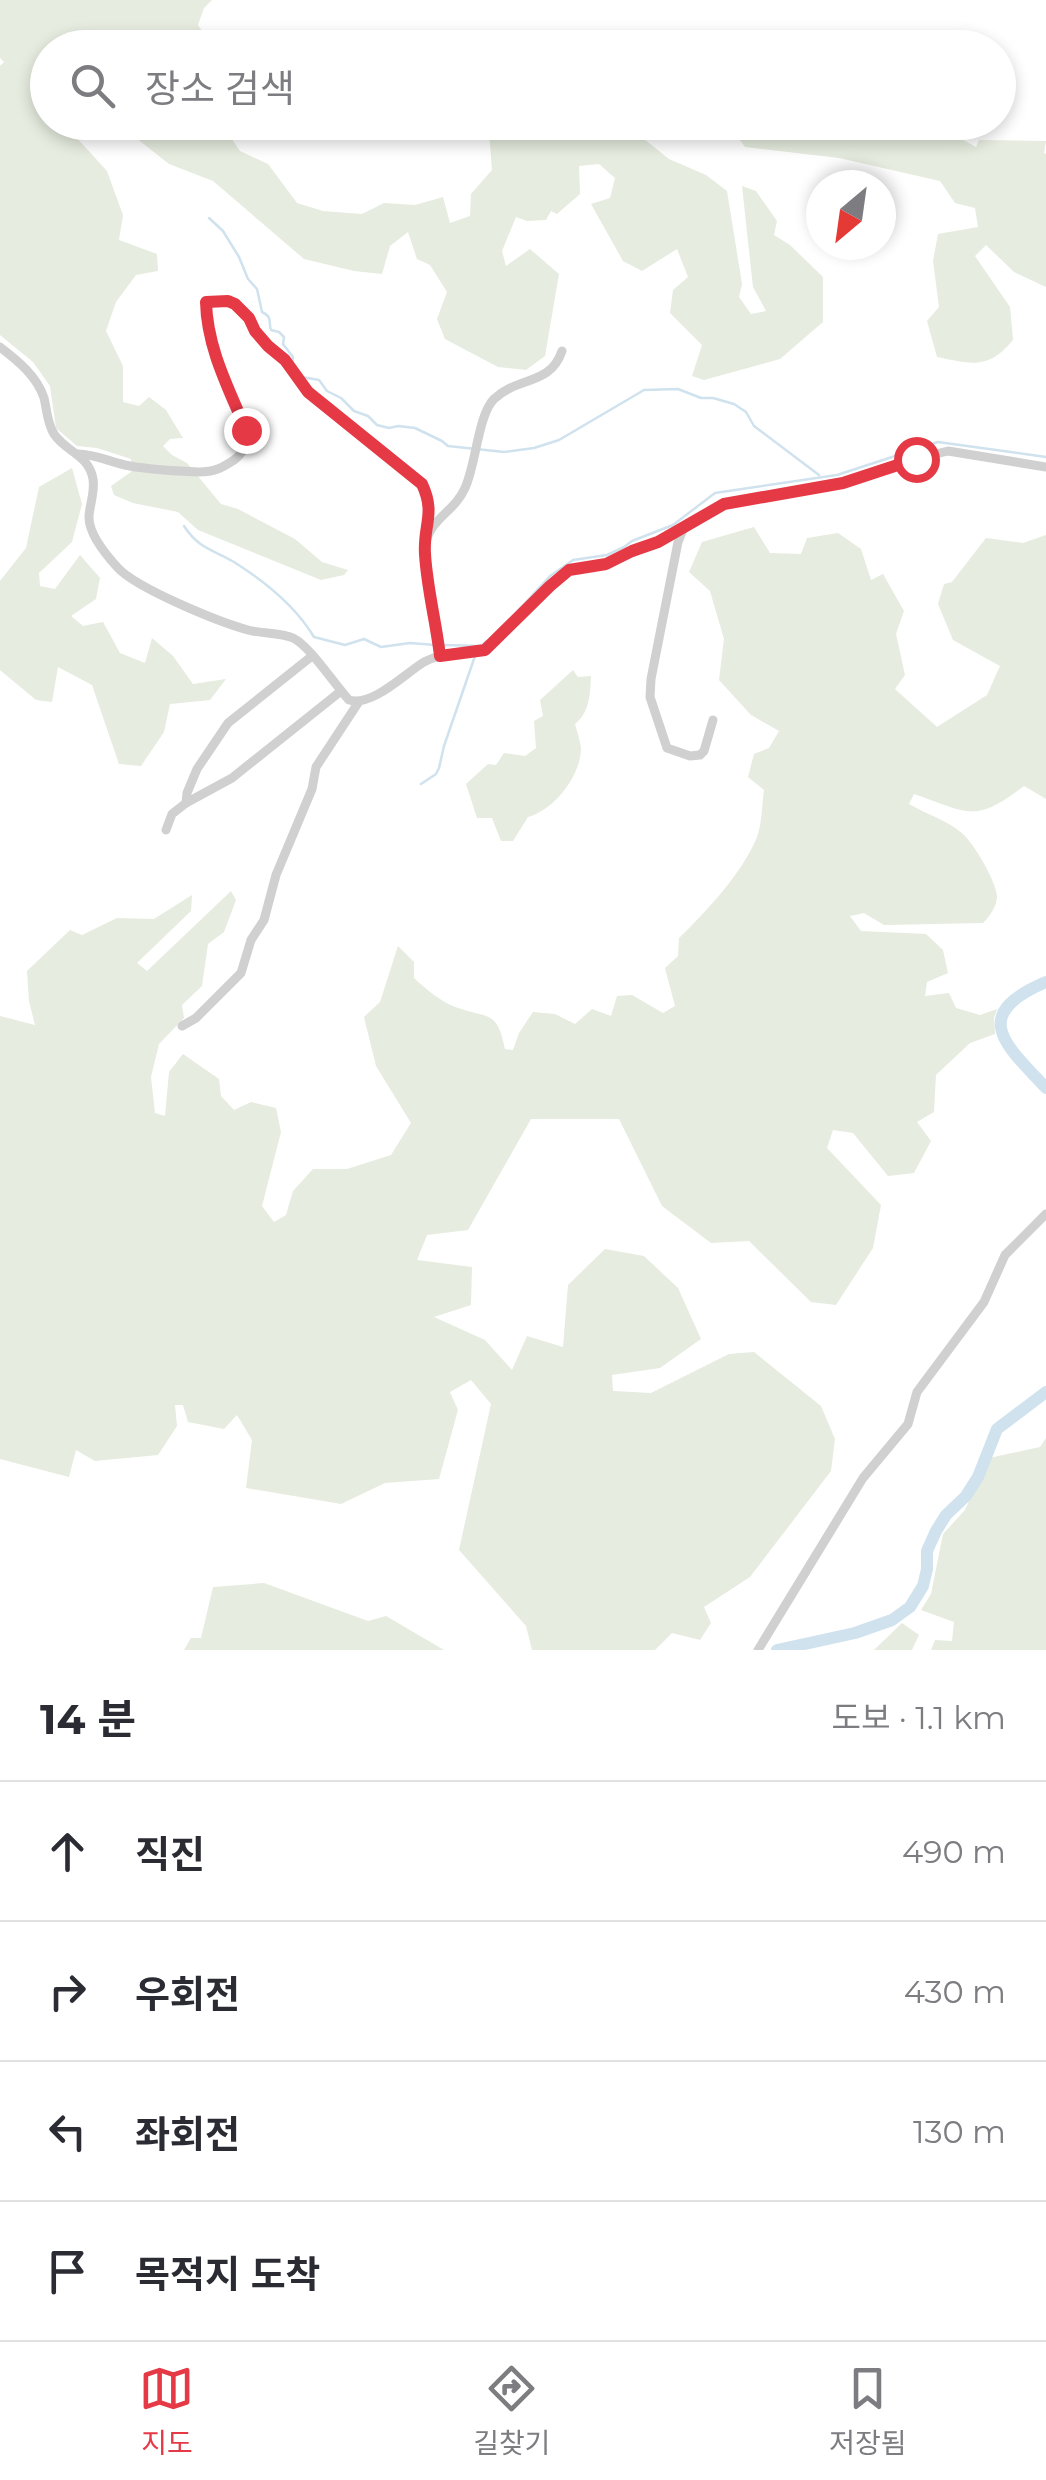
<!DOCTYPE html>
<html lang="ko">
<head>
<meta charset="utf-8">
<style>
  :root { --surface:#fff; --page:#f2f2f3; --text:#2b2b33; --muted:#7c7c81; --line:#e1e1e2; --accent:#e63946 }
  body { margin:0; font-family:Montserrat,"Noto Sans KR",sans-serif; background:var(--page); color:var(--text) }
  .compass { position:absolute; left:806px; top:170px; width:90px; height:90px; border-radius:50%; background:var(--surface); box-shadow:0 5px 15px #0003; rotate:209deg }
  .stop { position:absolute; width:30px; height:30px; margin:-22px; border:8px solid #e63946; border-radius:50%; background:#fff }
  .stop.end { background:#e63946; border-color:#fff; box-shadow:0 2px 10px #0008 }
  .list { margin:0; padding:0; list-style:none }
  h2 { display:flex; justify-content:space-between; align-items:center; height:130px; margin:0; padding:0 40px; font-size:42px }
  h2 small { font-size:32px; font-weight:400; color:var(--muted) }
  .list li { display:grid; grid-template-columns:65px 1fr auto; gap:30px; align-items:center; box-sizing:border-box; height:140px; padding:0 40px; border-top:2px solid var(--line) }
  .list b { display:block; font-size:38px; white-space:nowrap }
  .list em { font-size:32px; font-style:normal; color:var(--muted) }
  .icon { flex:none; width:55px; height:55px; fill:none; stroke:currentColor; stroke-width:2; stroke-linecap:round; stroke-linejoin:round }
  .map { position:relative; flex:none; width:1046px; height:1650px; overflow:hidden }
  .search { position:absolute; background:var(--surface); box-shadow:0 5px 15px #0003; left:30px; right:30px; top:30px; height:110px; display:flex; align-items:center; gap:25px; box-sizing:border-box; padding:0 35px; border-radius:55px; color:var(--muted); font-size:38px }
  .sheet { height:690px; background:var(--surface) }
  nav { display:flex; justify-content:space-around; align-items:center; box-sizing:border-box; height:140px; border-top:2px solid var(--line); background:var(--surface); font-size:28px; color:var(--muted) }
  nav a { display:grid; justify-items:center; gap:5px }
  nav .on { color:var(--accent) }
  .map>svg:first-child { display:block }
</style>
</head>
<body>
<div class="map">
<svg width="1046" height="1650" viewBox="0 0 1046 1650">
  <rect width="100%" height="100%" fill="#fff"/>
  <g fill="#e6ecdf">
    <polygon points="0,0 212,0 204,8 198,25 208,40 208,47 48,48 48,122 86,123 75,136 107,171 123,215 119,240 157,254 158,271 136,275 116,302 106,331 123,366 123,402 139,406 149,397 166,410 183,438 170,439 163,446 172,455 187,463 221,504 238,509 295,539 322,562 348,570 344,575 321,580 198,530 178,512 133,503 114,495 111,486 131,472 131,459 97,448 77,446 56,428 50,386 33,362 0,335 0,66 4,62 0,58"/>
    <polygon points="117,123 221,123 240,151 268,164 297,203 323,211 362,214 384,203 415,205 443,197 450,223 470,216 471,194 492,170 489,131 517,123 544,134 574,123 624,123 669,159 706,175 727,191 742,284 739,297 751,314 766,311 753,287 742,186 756,191 777,221 774,235 790,245 823,277 823,322 780,359 704,380 692,376 702,345 670,313 673,290 688,277 677,249 642,271 623,261 591,204 610,198 615,178 599,164 579,166 580,194 557,214 551,211 546,220 527,221 516,217 502,251 506,266 530,249 559,274 545,356 526,370 498,367 445,339 437,319 447,292 430,265 417,259 408,232 390,246 382,274 354,271 304,259 213,181 169,164"/>
    <path d="M719 123H965L962 131 956 136 976 147 979 140 1046 141 1044 153 1046 154V287L1014 272 986 245 975 256 1010 307 1013 340C988 370 972 364 937 357L927 321 939 307 933 261 938 234 978 227 975 208 955 203 940 181 839 158 745 147 734 132Z"/>
    <polygon points="72,468 82,504 72,542 39,573 40,586 55,589 80,555 100,578 96,599 71,616 83,626 103,622 120,653 145,663 152,638 173,656 193,684 226,679 210,700 170,704 164,732 141,766 119,764 92,685 58,667 52,702 36,700 0,670 0,581 26,548 39,487"/>
    <path d="M754 527 770 553 801 554 807 538 838 533 861 549 871 580 883 574 904 611 896 634 905 675 895 689 937 727 987 695 1000 666 953 640 938 604 944 584 952 582 986 538 1023 543 1046 535V799L1024 786C974 824 969 813 914 794L909 804C926 814 947 820 963 834 974 844 996 881 997 896 997 906 990 916 983 923L884 925 864 913 850 916 861 931 926 934 943 950 948 973 927 982 925 996 949 993 956 1008 980 1015 997 1009 994 1018 995 1034 970 1043 936 1075 934 1112 917 1122 931 1141 914 1173 888 1176 853 1133 833 1130 827 1148 881 1205 873 1248 836 1305 811 1302 749 1241 711 1243 662 1206 619 1119H531L468 1230 427 1235 417 1260 472 1267 471 1305 434 1317 485 1340 512 1370 527 1336 563 1347 568 1285 605 1249 644 1256 678 1288 701 1339 660 1368 612 1375 613 1391 651 1393 729 1354 754 1352 821 1406 835 1439 831 1471 750 1577 704 1607 711 1623 700 1640 672 1633 655 1650H532L526 1626 459 1550 491 1404 471 1380 450 1392 458 1410 439 1479 385 1483 341 1504 246 1488 252 1440 237 1415 224 1429 188 1422 183 1405H175L177 1426 158 1455 95 1461 76 1450 69 1477 0 1459V1016L35 1025 29 1001 27 971 70 930 82 935 117 918 154 919 192 895 191 911 137 963 147 971 231 891 236 900 224 932 208 944 202 986 182 1005 184 1018 159 1044 151 1077 155 1113 165 1116 169 1072 183 1054 219 1079 221 1096 234 1110 251 1102 276 1108 281 1132 262 1206 274 1222 286 1215 293 1191 313 1169H347L391 1155 411 1123 376 1066 364 1017 380 1002 398 946 414 962V978C426 989 440 1001 455 1007 488 1019 497 1009 505 1049L513 1050 519 1033 533 1012 555 1014 575 1024 592 1009 611 1016 617 996 632 995 663 1013 675 1006 665 968 678 956 679 938C706 912 743 872 757 837 762 824 762 804 764 790L748 777 754 754 769 748 779 731 751 715 719 680 724 639 710 591 689 572 702 542Z"/>
    <path d="M573 670 578 677 591 676C590 694 590 712 575 724 577 731 580 741 581 748 581 776 554 810 528 817L513 841H501L492 818H477L466 784 488 764 496 765 504 753 525 756 536 748 534 721 543 716 540 700Z"/>
    <polygon points="1046,1438 1046,1650 931,1650 935,1640 952,1641 954,1622 921,1610 931,1594 943,1534 965,1510 989,1458 1040,1447"/>
    <polygon points="264,1583 368,1621 386,1616 444,1650 184,1650 191,1638 201,1638 213,1587"/>
    <polygon points="902,1623 919,1635 912,1650 874,1650"/>
  </g>
  <g fill="none" stroke-linecap="round" stroke-linejoin="round">
    <g stroke="#cfe2ee" stroke-width="2.5">
      <path d="M209 218 223 231 239 257 248 279 257 289 262 312C273 317 268 322 271 330L279 332 284 337 283 344 293 357 292 363"/>
      <polyline points="302,377 319,380 327,391 341,398 354,411 368,416 377,425 389,428 398,426 415,428 442,441 448,446 504,452 534,448 559,440 644,390 678,389 701,398 713,398 734,404 746,412 754,426 819,475"/>
      <path d="M184 526C199 549 212 549 234 562 264 581 296 607 314 637L345 645 364 639 381 647 410 643 435 645"/>
      <polyline points="515,614 550,576 573,560 607,555 624,547 632,541 673,525 715,493 837,475 938,442 1046,457"/>
      <polyline points="443,645 481,646 487,641"/>
      <polyline points="421,784 436,774 439,768 444,746 475,656"/>
    </g>
    <g stroke="#cfe2ee" stroke-width="12">
      <path d="M1046 982C968 1015 1006 1045 1046 1088"/>
      <polyline points="777,1650 855,1633 892,1620 910,1607 923,1586 927,1569 927,1551 936,1531 946,1515 966,1496 978,1477 997,1429 1046,1392"/>
    </g>
    <g stroke="#d0d0d0" stroke-width="9">
      <path d="M0 347C17 360 37 376 44 398 47 410 47 423 54 434 66 452 89 455 93 479 95 492 90 503 89 516 88 534 107 556 118 568 138 589 219 622 248 630 262 634 280 632 293 638 310 646 334 684 349 700 372 707 403 675 424 662 444 651 464 657 485 649L550 586 569 570 606 564 657 542 724 504 843 483 915 459 948 451 1046 467"/>
      <path d="M78 454C96 454 112 463 130 466 152 470 176 471 199 472 214 472 222 468 234 460 264 438 228 395 220 370 213 348 207 324 207 302L227 301 235 304 249 318 255 331 268 346 285 360 307 392 422 485C432 504 430 516 425 537"/>
      <polyline points="684,527 678,542 651,679 650,697 667,748 690,756 700,755 704,751 713,720"/>
      <path d="M440 656 424 552C427 518 453 515 465 488 476 465 478 415 494 399 518 376 550 386 562 351"/>
      <polyline points="186,803 187,793 197,769 228,723 312,656"/>
      <polyline points="166,830 172,814 186,803 232,778 341,691"/>
      <polyline points="182,1026 196,1018 241,973 251,940 264,920 276,875 312,789 316,767 358,703"/>
      <polyline points="758,1650 863,1478 908,1424 917,1392 984,1302 1005,1255 1046,1214"/>
    </g>
  </g>
  <g fill="none" stroke-linecap="round" stroke-linejoin="round">
    <path stroke="#e63946" stroke-width="12" d="M246 430C229 389 207 348 206 302L228 301 235 304 249 318 255 331 268 346 285 360 308 392 422 484C436 514 423 525 425 554 427 588 436 622 440 656L485 650 550 586 569 570 606 564 632 551 658 542 724 504 843 483 916 459"/>
  </g>
</svg>
<svg class="compass" viewBox="-18 -18 36 36"><path d="M0-13l5 13h-10z" fill="#e53935"/><path d="M0 13l5-13h-10z" fill="#7c7c81"/></svg>
<div class="stop" style="left:916px;top:459px"></div>
<div class="stop end" style="left:246px;top:430px"></div>
<div class="search"><svg class="icon" aria-label="search" viewBox="0 0 24 24"><circle cx="10" cy="10" r="6"/><path d="M15 15l6 6"/></svg>장소 검색</div>
</div>
<section class="sheet">
<h2>14 분<small>도보 · 1.1 km</small></h2>
<ul class="list">
<li><svg class="icon" aria-label="ahead" viewBox="0 0 24 24"><path d="M12 20V5M6 11l6-6 6 6"/></svg><div><b>직진</b></div><em>490 m</em></li>
<li><svg class="icon" aria-label="right" viewBox="0 0 24 24"><path d="M7 20v-9h11M14 6l5 5-5 5"/></svg><div><b>우회전</b></div><em>430 m</em></li>
<li><svg class="icon" aria-label="left" viewBox="0 0 24 24"><path d="M17 20v-9H6M10 6l-5 5 5 5"/></svg><div><b>좌회전</b></div><em>130 m</em></li>
<li><svg class="icon" aria-label="arrive" viewBox="0 0 24 24"><path d="M6 21V4h12l-3 4 3 4H6"/></svg><div><b>목적지 도착</b></div></li>
</ul>
</section>
<nav>
<a class="on"><svg class="icon" aria-label="map" viewBox="0 0 24 24"><path d="M3 6l6-2 6 2 6-2v14l-6 2-6-2-6 2zM9 4v14M15 6v14"/></svg>지도</a>
<a><svg class="icon" aria-label="directions" viewBox="0 0 24 24"><path d="M12 3l9 9-9 9-9-9zM9 14v-3h6M13 9l2 2-2 2"/></svg>길찾기</a>
<a><svg class="icon" aria-label="saved" viewBox="0 0 24 24"><path d="M7 4h10v16l-5-4-5 4z"/></svg>저장됨</a>
</nav>
</body>
</html>
